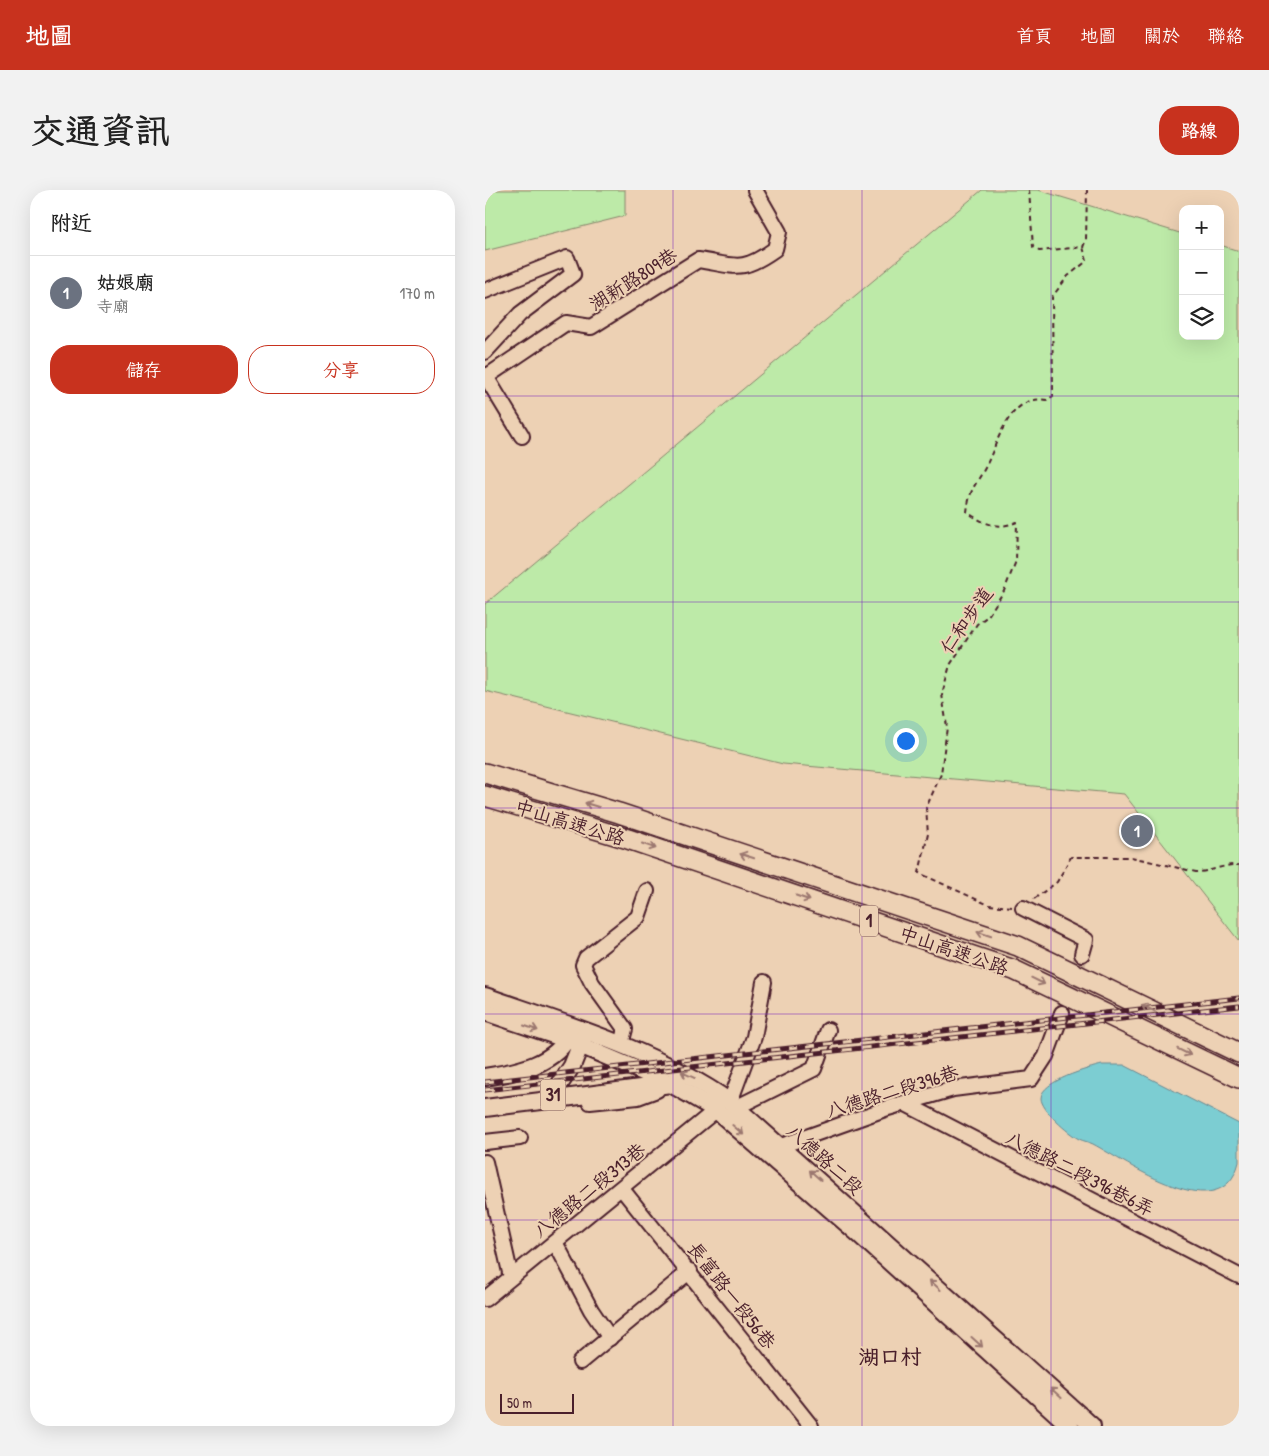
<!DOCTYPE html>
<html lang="zh-TW">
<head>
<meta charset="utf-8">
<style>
  :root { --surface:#fff; --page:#f2f2f2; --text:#222; --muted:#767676; --line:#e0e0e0; --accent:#c8321e }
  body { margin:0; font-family:"Patrick Hand","LXGW WenKai TC",sans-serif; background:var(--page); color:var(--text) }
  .controls { position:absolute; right:15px; top:15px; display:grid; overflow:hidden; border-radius:10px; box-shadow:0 5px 20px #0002 }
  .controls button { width:45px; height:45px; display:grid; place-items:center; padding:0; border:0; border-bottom:1px solid var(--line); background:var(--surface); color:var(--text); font:25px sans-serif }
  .scale { position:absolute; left:15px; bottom:12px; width:74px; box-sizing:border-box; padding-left:5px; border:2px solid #4a1f2b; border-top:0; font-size:14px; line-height:18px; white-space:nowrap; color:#4a1f2b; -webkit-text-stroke:4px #edd1b4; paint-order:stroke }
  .you { position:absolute; left:420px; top:550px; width:18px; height:18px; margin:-12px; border:4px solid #fff; border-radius:50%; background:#1a73e8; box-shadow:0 0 0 8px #1a73e833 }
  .badge { display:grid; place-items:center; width:32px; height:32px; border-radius:50%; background:var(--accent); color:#fff; font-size:16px; font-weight:700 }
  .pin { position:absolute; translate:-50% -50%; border:2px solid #fff; box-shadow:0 1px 5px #0006 }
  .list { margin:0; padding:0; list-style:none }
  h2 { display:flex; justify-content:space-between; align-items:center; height:65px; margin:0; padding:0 20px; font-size:21px }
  h2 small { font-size:16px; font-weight:400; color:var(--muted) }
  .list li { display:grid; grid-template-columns:32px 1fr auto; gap:15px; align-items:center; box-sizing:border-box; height:75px; padding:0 20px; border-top:1px solid var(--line) }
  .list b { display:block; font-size:19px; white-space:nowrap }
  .list p { margin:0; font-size:16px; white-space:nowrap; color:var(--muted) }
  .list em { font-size:16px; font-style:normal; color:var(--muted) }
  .actions { display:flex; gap:10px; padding:15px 20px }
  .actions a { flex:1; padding:11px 0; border:1px solid var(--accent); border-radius:20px; text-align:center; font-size:18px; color:var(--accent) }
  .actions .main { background:var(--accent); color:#fff }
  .icon { flex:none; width:28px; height:28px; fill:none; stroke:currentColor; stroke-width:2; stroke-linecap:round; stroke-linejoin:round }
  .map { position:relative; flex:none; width:754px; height:1236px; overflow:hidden; border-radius:20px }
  header { display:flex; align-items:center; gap:30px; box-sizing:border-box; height:70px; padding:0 25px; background:var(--accent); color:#fff }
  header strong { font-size:24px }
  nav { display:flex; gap:28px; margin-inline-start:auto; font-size:18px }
  .intro { display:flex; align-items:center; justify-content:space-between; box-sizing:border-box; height:120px; padding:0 30px }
  h1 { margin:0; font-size:35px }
  .button { padding:12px 22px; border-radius:20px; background:var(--accent); color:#fff; font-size:18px; font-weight:700 }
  main { display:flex; gap:30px; padding:0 30px }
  aside { flex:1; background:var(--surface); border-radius:20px; box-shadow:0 5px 20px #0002 }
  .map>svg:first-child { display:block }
</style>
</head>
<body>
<header>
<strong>地圖</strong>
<nav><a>首頁</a><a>地圖</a><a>關於</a><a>聯絡</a></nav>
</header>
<div class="intro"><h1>交通資訊</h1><a class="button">路線</a></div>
<main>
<aside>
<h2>附近<small></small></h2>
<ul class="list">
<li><span class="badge" style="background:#6b7280">1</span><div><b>姑娘廟</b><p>寺廟</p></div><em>170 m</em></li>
</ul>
<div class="actions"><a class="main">儲存</a><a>分享</a></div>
</aside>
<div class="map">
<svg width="754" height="1236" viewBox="0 0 754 1236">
  <rect width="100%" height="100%" fill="#edd1b4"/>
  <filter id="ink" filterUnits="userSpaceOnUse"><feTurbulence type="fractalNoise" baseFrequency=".02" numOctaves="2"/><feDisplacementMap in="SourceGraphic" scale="10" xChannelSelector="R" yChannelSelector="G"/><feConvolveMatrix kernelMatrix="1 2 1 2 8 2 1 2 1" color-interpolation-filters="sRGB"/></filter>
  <g filter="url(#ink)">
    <g fill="#bdeaa8" stroke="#84846a">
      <polygon points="0,0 140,0 140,26 0,61"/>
      <polygon points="497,0 553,0 698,44 698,146 735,146 735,55 754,61 754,751 639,604 298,574 0,501 0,414"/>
    </g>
    <path fill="#7ccdd2" stroke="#68878f" d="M617 875H639L754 934C754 946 754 961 754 972 737 1041 642 972 608 954 604 952 598 951 594 949 584 944 556 920 556 908 556 891 604 878 617 875Z"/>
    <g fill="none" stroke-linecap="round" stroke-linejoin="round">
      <polyline stroke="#ccad99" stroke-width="14" stroke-dasharray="14 7" stroke-linecap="butt" points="577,823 597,764"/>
      <defs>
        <g id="minor">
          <polyline points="0,101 82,68 88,84 35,124 0,162"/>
          <polyline points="0,185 37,246"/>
          <path d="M1 187 81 133 106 137 213 70C252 76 256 83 290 59L294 42 270 0"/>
          <polyline points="538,718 601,750 597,764"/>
          <polyline points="136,854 140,839 107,793 98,775 101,768 153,727 162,701"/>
          <polyline points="105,912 153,907 172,900"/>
          <polyline points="245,912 269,847 279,792"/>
          <polyline points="419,913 754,1086"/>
          <polyline points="252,917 329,879 343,840"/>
          <polyline points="0,952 35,948"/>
          <polyline points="296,956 403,918 468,899 546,889 561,866 577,823"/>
          <polyline points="0,972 26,1087"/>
          <polyline points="137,999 326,1236"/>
          <polyline points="70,1052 106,1120 125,1148"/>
          <polyline points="0,1109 231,920"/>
          <polyline points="95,1172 205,1081"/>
        </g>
        <g id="major">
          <path d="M0 806C84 835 172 861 245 912L607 1236"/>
          <polyline points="0,822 83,850 186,894 231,920 376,1046 585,1236"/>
          <path d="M0 887C32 882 71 875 86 842"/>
          <polyline points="64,910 186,894"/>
          <polyline points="0,918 64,910 87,876 99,846"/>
        </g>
        <g id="highway">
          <polyline points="0,583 134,623 533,756 754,863"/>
          <polyline points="0,606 143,649 529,780 754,888"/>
        </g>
      </defs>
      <use href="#minor" stroke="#4a1f2b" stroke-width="18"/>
      <use href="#major" stroke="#4a1f2b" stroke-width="20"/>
      <use href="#highway" stroke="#4a1f2b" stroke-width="22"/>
      <g stroke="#4a1f2b" stroke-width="2" stroke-dasharray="5 4" stroke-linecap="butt">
        <polyline points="544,0 548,57 554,61 598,57 601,50 602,0"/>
        <path d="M549 709 572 692 586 667H646L711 682C726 682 739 674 754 675"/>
        <path d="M527 717 504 715 434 683 443 644 441 618 456 584 462 537 457 504 465 475 492 434 503 426 519 401 531 371 532 332C512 340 499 334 482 322 485 297 490 297 501 276 514 250 524 204 562 210L568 206 567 107 583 86 602 71 598 57"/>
      </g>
      <use href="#minor" stroke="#edd1b4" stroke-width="14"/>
      <use href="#major" stroke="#edd1b4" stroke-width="16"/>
      <use href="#highway" stroke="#edd1b4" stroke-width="19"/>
      <defs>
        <g id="rail">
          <polyline points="0,892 754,808"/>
          <polyline points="0,900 754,816"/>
        </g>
      </defs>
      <use href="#rail" stroke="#4a1f2b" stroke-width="5"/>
      <use href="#rail" stroke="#edd1b4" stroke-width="3" stroke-dasharray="9" stroke-linecap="butt"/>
    </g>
    <defs><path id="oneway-shaft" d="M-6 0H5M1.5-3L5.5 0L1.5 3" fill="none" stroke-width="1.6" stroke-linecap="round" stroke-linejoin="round" transform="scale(1.25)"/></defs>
    <g stroke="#9c7870">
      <use href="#oneway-shaft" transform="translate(107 615) rotate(-163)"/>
      <use href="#oneway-shaft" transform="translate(164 656) rotate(19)"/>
      <use href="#oneway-shaft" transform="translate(262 666) rotate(-162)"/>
      <use href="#oneway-shaft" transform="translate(318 708) rotate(19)"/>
      <use href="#oneway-shaft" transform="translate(499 744) rotate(-162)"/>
      <use href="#oneway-shaft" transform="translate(553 791) rotate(26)"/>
      <use href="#oneway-shaft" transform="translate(663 818) rotate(-154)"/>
      <use href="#oneway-shaft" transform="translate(46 838) rotate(19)"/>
      <use href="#oneway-shaft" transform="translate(699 862) rotate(26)"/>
      <use href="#oneway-shaft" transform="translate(203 885) rotate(-155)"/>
      <use href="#oneway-shaft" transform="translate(253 940) rotate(41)"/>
      <use href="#oneway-shaft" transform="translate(330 985) rotate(-138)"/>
      <use href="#oneway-shaft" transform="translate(450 1095) rotate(-138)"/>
      <use href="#oneway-shaft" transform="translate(492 1152) rotate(42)"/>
      <use href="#oneway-shaft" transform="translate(571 1203) rotate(-138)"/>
    </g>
  </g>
  <path fill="none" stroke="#7b2cbf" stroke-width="1" stroke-opacity="0.55" d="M188 0V1236M377 0V1236M566 0V1236M0 206H754M0 412H754M0 618H754M0 824H754M0 1030H754"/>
  <g text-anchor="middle" stroke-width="4" stroke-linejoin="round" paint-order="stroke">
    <g fill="#edd1b4" stroke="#7b5454" stroke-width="1">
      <rect x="375" y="715.5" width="18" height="31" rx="4"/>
      <rect x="55.5" y="889.5" width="25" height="31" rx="4"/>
    </g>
    <g font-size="18" font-weight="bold" fill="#4a1f2b">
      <text x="384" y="737">1</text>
      <text x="68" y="911">31</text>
    </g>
    <g font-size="19" fill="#4a1f2b" stroke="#edd1b4">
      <text transform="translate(148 89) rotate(-32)" y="7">湖新路809巷</text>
      <text transform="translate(481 430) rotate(-55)" y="7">仁和步道</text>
      <text transform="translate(85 632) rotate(17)" y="7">中山高速公路</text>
      <text transform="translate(469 760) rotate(19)" y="7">中山高速公路</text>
      <text transform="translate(407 901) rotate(-17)" y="7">八德路二段396巷</text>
      <text transform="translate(340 969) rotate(42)" y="7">八德路二段</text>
      <text transform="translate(595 983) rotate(27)" y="7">八德路二段396巷6弄</text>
      <text transform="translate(104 1000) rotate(-39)" y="7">八德路二段313巷</text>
      <text transform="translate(247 1105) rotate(52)" y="7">長富路一段56巷</text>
    </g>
    <g font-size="21" font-weight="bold" fill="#4a1f2b" stroke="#edd1b4">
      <text x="405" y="1174">湖口村</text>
    </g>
  </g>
</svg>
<div class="controls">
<button>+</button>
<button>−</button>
<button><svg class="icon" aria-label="layers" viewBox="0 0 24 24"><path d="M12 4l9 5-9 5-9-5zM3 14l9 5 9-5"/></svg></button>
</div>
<div class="scale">50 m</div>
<div class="you"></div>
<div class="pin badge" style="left:652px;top:641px;background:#6b7280">1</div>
</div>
</main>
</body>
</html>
